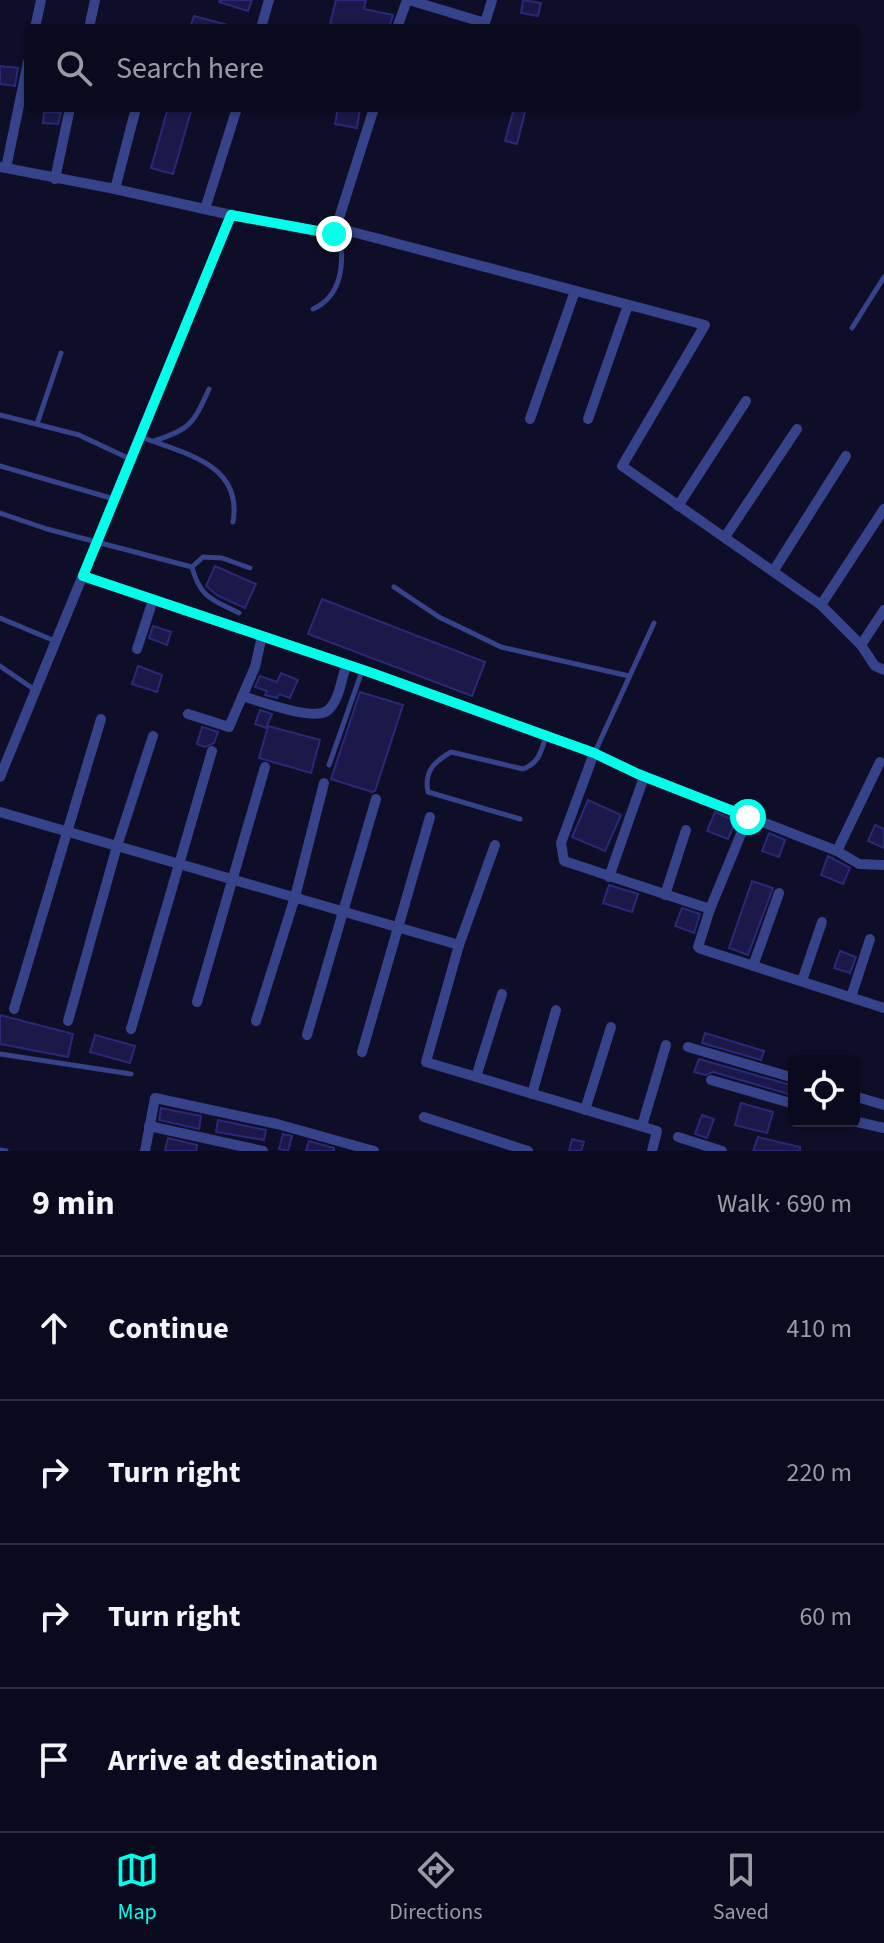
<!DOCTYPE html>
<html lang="en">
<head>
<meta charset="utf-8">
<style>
  :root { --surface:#0a0a1e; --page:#131327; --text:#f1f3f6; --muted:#999aa4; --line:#2a2b3c; --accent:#01ffea }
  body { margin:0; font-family:"Source Sans 3",sans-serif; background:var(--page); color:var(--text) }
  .controls { position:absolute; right:24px; bottom:24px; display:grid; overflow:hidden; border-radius:8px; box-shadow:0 2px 6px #0004 }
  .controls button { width:72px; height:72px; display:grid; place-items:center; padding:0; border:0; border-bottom:2px solid var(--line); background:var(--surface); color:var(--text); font:40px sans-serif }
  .stop { position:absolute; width:24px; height:24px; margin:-18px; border:6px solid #01ffea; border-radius:50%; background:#fff }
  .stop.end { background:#01ffea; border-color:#fff; box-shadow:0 2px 8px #0008 }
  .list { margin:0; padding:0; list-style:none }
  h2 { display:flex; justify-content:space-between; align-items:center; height:104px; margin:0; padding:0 32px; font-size:34px }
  h2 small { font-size:26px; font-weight:400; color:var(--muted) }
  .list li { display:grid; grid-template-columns:52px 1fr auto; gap:24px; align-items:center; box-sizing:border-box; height:144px; padding:0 32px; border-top:2px solid var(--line) }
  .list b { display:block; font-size:30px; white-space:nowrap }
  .list em { font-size:26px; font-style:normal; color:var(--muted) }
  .icon { flex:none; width:44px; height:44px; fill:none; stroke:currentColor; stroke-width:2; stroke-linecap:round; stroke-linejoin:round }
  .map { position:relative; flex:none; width:884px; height:1151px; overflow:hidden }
  .search { position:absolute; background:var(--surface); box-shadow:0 2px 6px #0004; left:24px; right:24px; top:24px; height:88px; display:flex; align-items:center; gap:20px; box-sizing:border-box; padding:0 28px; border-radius:8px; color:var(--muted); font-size:30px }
  .sheet { height:680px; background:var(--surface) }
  nav { display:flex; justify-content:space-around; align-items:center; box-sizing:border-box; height:112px; border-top:2px solid var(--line); background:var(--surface); font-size:22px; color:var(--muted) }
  nav a { display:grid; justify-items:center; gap:4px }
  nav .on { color:var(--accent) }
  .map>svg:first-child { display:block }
</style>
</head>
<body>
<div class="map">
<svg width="884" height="1151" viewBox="0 0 884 1151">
  <rect width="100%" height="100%" fill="#0e0e28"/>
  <g fill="#1a194a" stroke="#2b2977" stroke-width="2">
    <polygon points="220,0 252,0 248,11 219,2"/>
    <polygon points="336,0 366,0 364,9 393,15 389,28 349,28 330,24"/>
    <polygon points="523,0 541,3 538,16 521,13"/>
    <polygon points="194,16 228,25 227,28 190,28"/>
    <polygon points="0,66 18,68 15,86 0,84"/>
    <polygon points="168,108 192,108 173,174 151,168"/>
    <polygon points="338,108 360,108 357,128 335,124"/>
    <polygon points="514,108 526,108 517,144 505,141"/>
    <polygon points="44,112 61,113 58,124 43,123"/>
    <polygon points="215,566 256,584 245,608 218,596 206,586"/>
    <polygon points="322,599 485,662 472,696 308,634"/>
    <polygon points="153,626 171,632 167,645 149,638"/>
    <polygon points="138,666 162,675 157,692 132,684"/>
    <polygon points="281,673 298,680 290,698 279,694 277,698 265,695 267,691 255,687 260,676 277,682"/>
    <polygon points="360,692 403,705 375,791 372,792 331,779"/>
    <polygon points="260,710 272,714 266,728 255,724"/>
    <polygon points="268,726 320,740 311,773 259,758"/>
    <polygon points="202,727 218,732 214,743 205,747 197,744"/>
    <polygon points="588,800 621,815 605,851 572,837"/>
    <polygon points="715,812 736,821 728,839 707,831"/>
    <polygon points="875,825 884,829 884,848 868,841"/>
    <polygon points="769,833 785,840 779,857 762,851"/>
    <polygon points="828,856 850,868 843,884 821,875"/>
    <polygon points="752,881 773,888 748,955 729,948"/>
    <polygon points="609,885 638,894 632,912 603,903"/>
    <polygon points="682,908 700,914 694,933 675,926"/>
    <polygon points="840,951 856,957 850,973 834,968"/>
    <polygon points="0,1015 73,1034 68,1057 0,1044"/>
    <polygon points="705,1033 764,1051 761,1060 702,1043"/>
    <polygon points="95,1035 135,1046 130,1063 90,1052"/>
    <polygon points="699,1059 794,1086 792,1095 713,1072 705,1075 694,1072"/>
    <polygon points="741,1103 773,1112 767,1133 735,1125"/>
    <polygon points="161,1108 201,1116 199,1129 159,1120"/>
    <polygon points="702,1115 714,1119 707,1138 695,1134"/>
    <polygon points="218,1120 266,1130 264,1140 216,1132"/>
    <polygon points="283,1134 292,1136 288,1151 279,1149"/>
    <polygon points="758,1137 800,1147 800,1151 753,1151"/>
    <polygon points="168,1138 197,1145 196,1151 165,1151"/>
    <polygon points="572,1139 584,1142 581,1151 569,1151"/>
    <polygon points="309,1141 334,1148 334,1151 306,1151"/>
  </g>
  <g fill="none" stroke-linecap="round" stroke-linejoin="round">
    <g stroke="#364289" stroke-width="5">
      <path d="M313 309C342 296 345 263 339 235"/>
      <polyline points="852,328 884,277"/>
      <polyline points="0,415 79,435 130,459"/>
      <polyline points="37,424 61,353"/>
      <path d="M141 437C185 454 243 464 233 522"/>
      <path d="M154 441C191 429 193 424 209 389"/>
      <polyline points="0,466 114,499"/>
      <polyline points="0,513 47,529 192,567"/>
      <polyline points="394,587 439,617 501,647 629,676"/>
      <path d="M239 613C213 600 200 598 192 567L203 557 222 558 250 568"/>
      <polyline points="0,618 55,641"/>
      <polyline points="0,666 35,690"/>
      <polyline points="595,752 654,623"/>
      <polyline points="329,765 362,671"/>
      <path d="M520 819 428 792C424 771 434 762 451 752L523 769C539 763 541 752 546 736"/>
      <polyline points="0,1054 131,1074"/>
      <polyline points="0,1150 6,1151"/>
    </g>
    <g stroke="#364289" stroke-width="10">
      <polyline points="409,0 485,23 492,0"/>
      <polyline points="35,28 41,0"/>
      <polyline points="89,28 95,0"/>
      <polyline points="261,28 269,0"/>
      <polyline points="397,28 407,0"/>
      <polyline points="0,167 115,189 231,215"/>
      <polyline points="6,168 28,62"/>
      <polyline points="55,179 70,108"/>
      <polyline points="115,189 136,108"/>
      <polyline points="205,209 237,108"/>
      <polyline points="334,234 374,108"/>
      <polyline points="530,419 575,291"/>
      <polyline points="588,419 628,305"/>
      <polyline points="678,506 746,401"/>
      <polyline points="725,537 797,429"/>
      <polyline points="774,570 846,456"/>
      <polyline points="83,576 372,673 594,753 561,843 564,861 710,909 698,947 701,949 884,1008"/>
      <polyline points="821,605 884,509"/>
      <polyline points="861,645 884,610"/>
      <polyline points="137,649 153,600"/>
      <path d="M242 696C260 701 312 721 327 711 339 702 342 678 346 665"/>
      <polyline points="188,714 229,727 255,667 262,636"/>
      <polyline points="594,753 638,774 837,851 859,864 884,865"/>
      <polyline points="0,777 231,215 334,234 349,231 705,325 622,466 821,605 861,645 875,666 884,670"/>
      <polyline points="0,812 459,945"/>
      <polyline points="495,845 459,945 426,1062 657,1131 652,1151"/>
      <polyline points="837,851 880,762"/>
      <polyline points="609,877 644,777"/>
      <polyline points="665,895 686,830"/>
      <polyline points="710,909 748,817"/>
      <polyline points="753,966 779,893"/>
      <polyline points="802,981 822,922"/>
      <polyline points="851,997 870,939"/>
      <polyline points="197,1002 265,767"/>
      <polyline points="14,1009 101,719"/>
      <polyline points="68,1021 117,846 153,736"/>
      <polyline points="256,1021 295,897 324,783"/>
      <polyline points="131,1029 212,751"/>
      <polyline points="307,1035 376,799"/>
      <polyline points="688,1047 794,1078"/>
      <polyline points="362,1052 430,817"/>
      <polyline points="476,1077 502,994"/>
      <polyline points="711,1080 794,1104"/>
      <polyline points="532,1094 556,1010"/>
      <polyline points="854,1096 884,1105"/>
      <polyline points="585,1110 611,1027"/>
      <polyline points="424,1117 528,1151"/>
      <polyline points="853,1121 884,1128"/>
      <polyline points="149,1126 263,1151"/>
      <polyline points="642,1126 666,1045"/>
      <polyline points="678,1137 722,1151"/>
      <polyline points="145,1151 155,1098 277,1124 374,1151"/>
    </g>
  </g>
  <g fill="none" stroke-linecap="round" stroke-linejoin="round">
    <polyline stroke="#01ffea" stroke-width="10" points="334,234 231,215 83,576 372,673 594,753 638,774 748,817"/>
  </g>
</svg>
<div class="controls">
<button><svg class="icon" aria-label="locate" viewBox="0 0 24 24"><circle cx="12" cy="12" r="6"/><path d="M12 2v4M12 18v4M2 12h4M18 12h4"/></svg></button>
</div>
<div class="stop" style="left:748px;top:817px"></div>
<div class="stop end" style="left:334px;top:234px"></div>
<div class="search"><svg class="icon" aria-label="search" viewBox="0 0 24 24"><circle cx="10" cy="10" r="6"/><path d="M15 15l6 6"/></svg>Search here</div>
</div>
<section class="sheet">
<h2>9 min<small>Walk · 690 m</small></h2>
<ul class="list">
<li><svg class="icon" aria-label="ahead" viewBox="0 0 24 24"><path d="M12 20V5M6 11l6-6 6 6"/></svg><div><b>Continue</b></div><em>410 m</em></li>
<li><svg class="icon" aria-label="right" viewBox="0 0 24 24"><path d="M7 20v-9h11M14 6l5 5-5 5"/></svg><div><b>Turn right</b></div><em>220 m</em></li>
<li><svg class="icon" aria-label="right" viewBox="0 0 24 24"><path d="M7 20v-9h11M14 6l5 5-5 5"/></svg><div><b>Turn right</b></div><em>60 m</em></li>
<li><svg class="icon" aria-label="arrive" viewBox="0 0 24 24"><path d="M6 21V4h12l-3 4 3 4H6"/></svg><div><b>Arrive at destination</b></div></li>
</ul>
</section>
<nav>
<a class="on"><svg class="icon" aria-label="map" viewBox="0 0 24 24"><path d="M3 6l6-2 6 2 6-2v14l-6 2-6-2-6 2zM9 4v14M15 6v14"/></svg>Map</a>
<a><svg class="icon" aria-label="directions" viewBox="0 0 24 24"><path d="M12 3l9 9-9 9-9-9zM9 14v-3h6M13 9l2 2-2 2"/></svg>Directions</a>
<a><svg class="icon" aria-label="saved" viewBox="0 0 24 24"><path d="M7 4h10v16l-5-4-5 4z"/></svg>Saved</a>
</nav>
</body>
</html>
